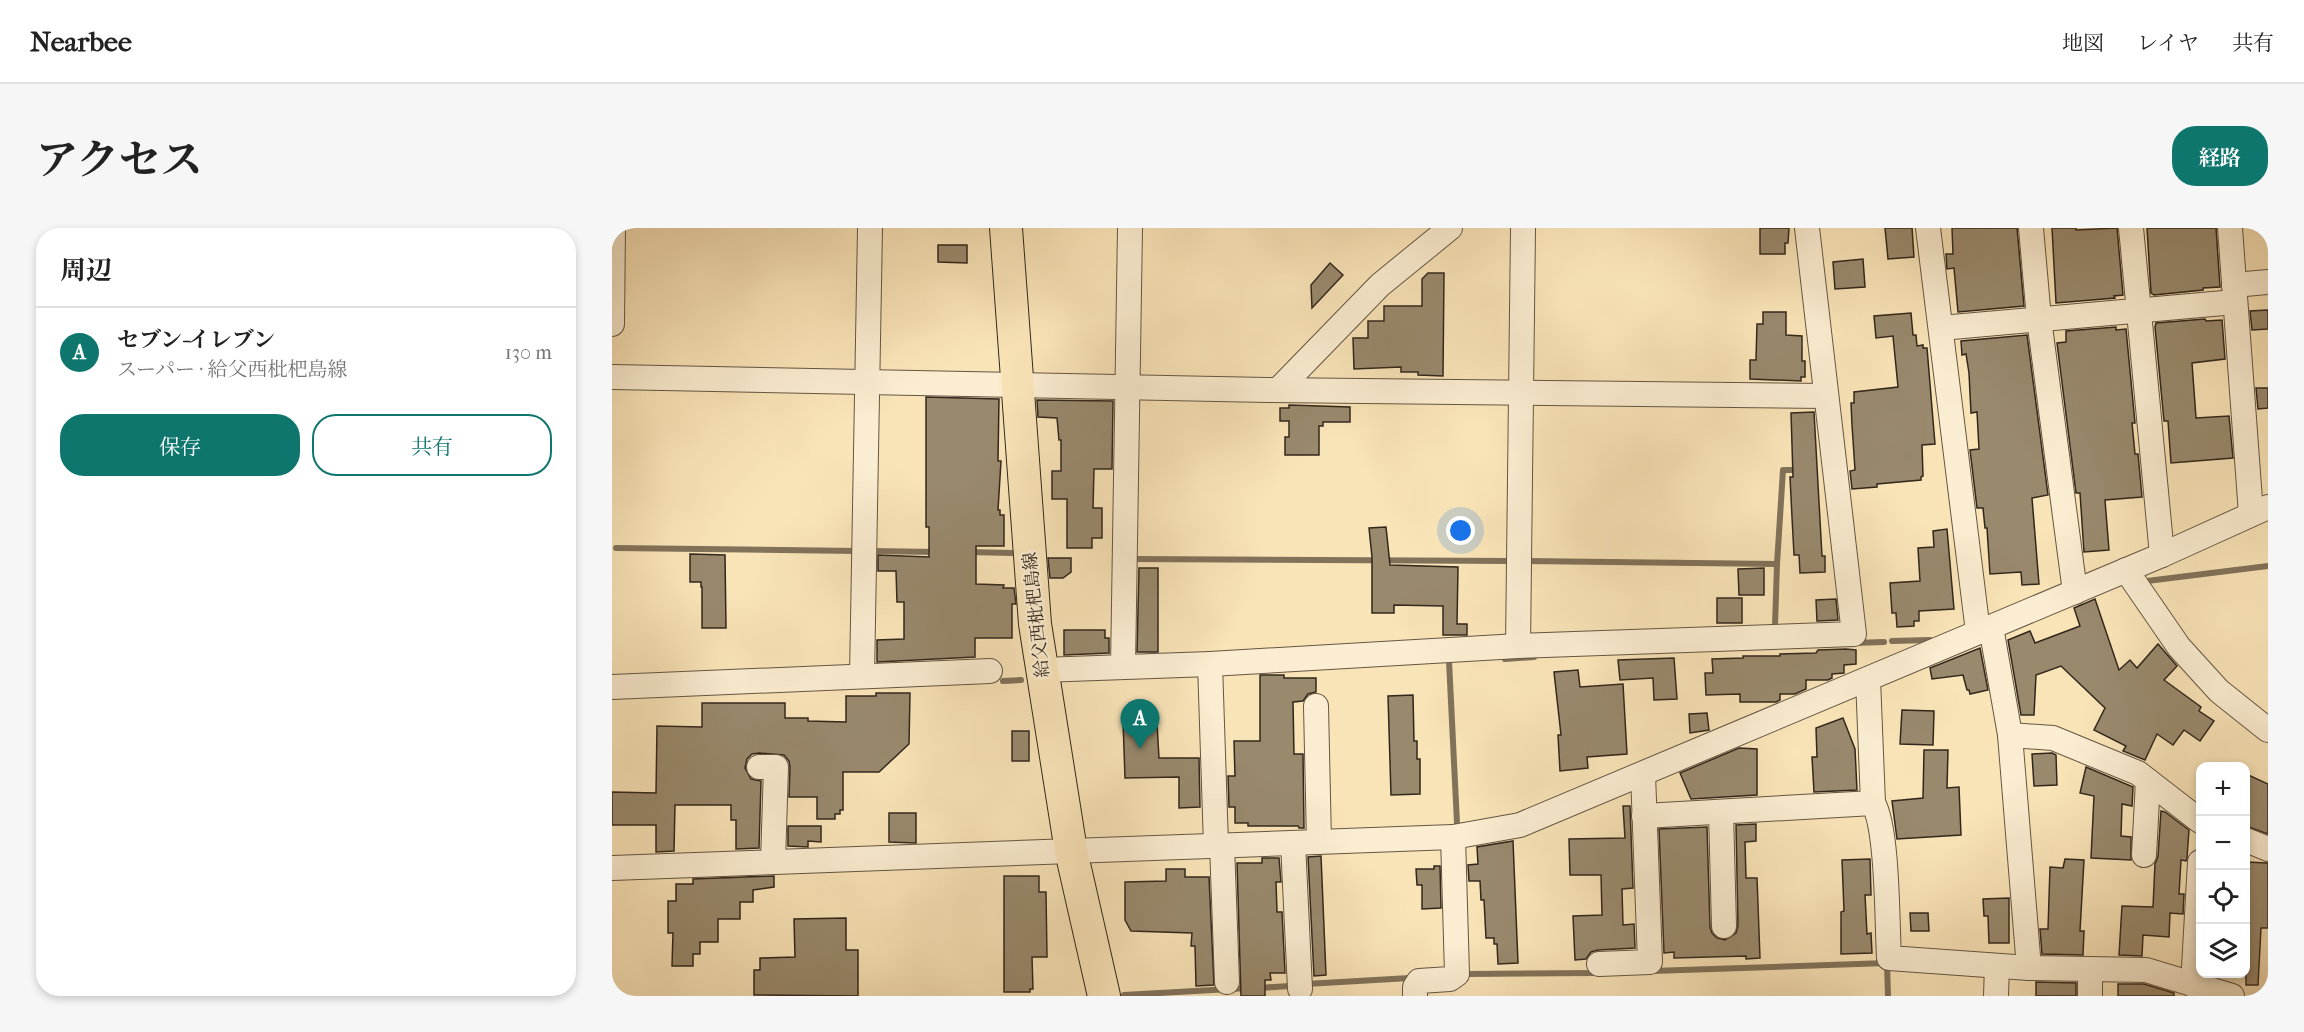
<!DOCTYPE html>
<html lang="ja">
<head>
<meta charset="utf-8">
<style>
  :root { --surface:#fff; --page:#f6f6f6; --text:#222; --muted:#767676; --line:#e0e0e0; --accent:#0f766e }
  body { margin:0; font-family:"IM FELL French Canon","Noto Serif JP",serif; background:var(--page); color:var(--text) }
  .controls { position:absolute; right:18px; bottom:18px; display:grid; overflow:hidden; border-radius:12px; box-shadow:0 3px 9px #0003 }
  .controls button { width:54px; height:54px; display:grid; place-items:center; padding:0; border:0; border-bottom:2px solid var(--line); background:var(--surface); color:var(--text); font:30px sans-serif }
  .you { position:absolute; left:849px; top:303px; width:21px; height:21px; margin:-15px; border:4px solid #fff; border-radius:50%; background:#1a73e8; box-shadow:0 0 0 9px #1a73e833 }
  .badge { display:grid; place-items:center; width:39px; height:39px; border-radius:50%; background:var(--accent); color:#fff; font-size:20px; font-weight:700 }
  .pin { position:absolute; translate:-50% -50px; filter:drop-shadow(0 2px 3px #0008) }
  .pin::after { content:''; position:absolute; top:32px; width:21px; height:18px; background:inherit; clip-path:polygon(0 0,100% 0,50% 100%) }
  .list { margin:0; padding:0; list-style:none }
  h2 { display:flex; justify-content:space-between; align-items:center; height:78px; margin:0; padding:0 24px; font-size:26px }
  h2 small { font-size:20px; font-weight:400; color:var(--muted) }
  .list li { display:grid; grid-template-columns:39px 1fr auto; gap:18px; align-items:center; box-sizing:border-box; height:90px; padding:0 24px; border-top:2px solid var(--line) }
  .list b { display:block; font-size:22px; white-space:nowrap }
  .list p { margin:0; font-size:20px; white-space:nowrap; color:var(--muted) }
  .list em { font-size:20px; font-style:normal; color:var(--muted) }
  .actions { display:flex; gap:12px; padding:18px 24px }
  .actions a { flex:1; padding:14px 0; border:2px solid var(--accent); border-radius:24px; text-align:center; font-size:21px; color:var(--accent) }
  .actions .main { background:var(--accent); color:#fff }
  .icon { flex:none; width:33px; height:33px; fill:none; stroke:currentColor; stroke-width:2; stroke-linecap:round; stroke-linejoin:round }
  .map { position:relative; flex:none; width:1656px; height:768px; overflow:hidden; border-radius:24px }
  header { display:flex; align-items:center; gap:36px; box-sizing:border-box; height:84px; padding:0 30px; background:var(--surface); border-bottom:2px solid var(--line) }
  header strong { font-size:28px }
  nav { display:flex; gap:33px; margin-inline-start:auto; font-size:21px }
  .intro { display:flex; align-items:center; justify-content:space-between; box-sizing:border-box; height:144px; padding:0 36px }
  h1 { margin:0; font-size:42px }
  .button { padding:15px 27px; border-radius:24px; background:var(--accent); color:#fff; font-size:21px; font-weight:700 }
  main { display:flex; gap:36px; padding:0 36px }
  aside { flex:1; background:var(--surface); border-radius:24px; box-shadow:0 3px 9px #0003 }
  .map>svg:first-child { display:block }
</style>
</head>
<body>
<header>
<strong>Nearbee</strong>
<nav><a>地図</a><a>レイヤ</a><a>共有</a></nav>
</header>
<div class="intro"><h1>アクセス</h1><a class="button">経路</a></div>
<main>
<aside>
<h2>周辺<small></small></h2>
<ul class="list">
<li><span class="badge">A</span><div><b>セブン-イレブン</b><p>スーパー · 給父西枇杷島線</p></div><em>130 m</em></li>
</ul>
<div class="actions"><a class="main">保存</a><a>共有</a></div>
</aside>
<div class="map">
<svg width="1656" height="768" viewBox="0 0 1656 768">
  <rect width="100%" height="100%" fill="#f9e4b8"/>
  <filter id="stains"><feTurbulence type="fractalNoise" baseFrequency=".00333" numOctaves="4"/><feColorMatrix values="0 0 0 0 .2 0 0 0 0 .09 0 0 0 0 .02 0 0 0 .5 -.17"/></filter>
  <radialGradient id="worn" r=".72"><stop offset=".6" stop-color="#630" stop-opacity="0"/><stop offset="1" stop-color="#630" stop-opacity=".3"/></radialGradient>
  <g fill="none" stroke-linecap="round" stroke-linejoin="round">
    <g stroke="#81725a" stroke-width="6">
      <polyline points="4,320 246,323"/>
      <polyline points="260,323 324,324"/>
      <polyline points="356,324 400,325"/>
      <polyline points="520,331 900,333"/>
      <polyline points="914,333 1165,336 1171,242 1188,242"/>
      <polyline points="1535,353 1656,338"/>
      <polyline points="1163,398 1165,336"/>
      <polyline points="1280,413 1318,412"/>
      <polyline points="1242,415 1272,414"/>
      <polyline points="893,431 922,429"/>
      <polyline points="837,433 845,595"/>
      <polyline points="391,453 409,452"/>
      <polyline points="854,743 854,746 985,745"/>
      <polyline points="1040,743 1275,735 1276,768"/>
      <polyline points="694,756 798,750"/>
      <polyline points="646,760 678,758"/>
      <polyline points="512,767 636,760"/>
    </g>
  </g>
  <g fill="#99896d" stroke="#32271c" stroke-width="1.5">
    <polygon points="1148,0 1177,0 1176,15 1173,15 1173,26 1148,26"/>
    <polygon points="1273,0 1300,0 1302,29 1276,31"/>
    <polygon points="1340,0 1405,0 1412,78 1346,84 1342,40 1335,41 1334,26 1341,26"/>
    <polygon points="1440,0 1464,0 1464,2 1505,0 1511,67 1502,68 1503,70 1444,75"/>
    <polygon points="1535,0 1604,0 1608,59 1591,60 1591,62 1542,67 1539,65"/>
    <polygon points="326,17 355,17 355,35 326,34"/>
    <polygon points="1251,31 1253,59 1223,61 1221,34"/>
    <polygon points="718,35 731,47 700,80 699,57"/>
    <polygon points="816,45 832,45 831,148 806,147 806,144 789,144 789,139 742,141 741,110 756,110 756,93 772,93 772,78 810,78 810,51"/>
    <polygon points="1656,82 1656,101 1640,102 1638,83"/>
    <polygon points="1151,84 1174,84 1174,107 1190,108 1190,133 1193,133 1193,149 1189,149 1189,153 1138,151 1138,132 1144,132 1145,96 1151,96"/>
    <polygon points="1299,85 1301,107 1304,107 1305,118 1311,117 1311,120 1315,120 1323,216 1310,217 1311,248 1309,249 1309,252 1265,256 1265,259 1240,261 1238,243 1243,242 1240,197 1239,175 1242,175 1242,164 1286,159 1281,108 1264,110 1262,88"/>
    <polygon points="1593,91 1594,93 1610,92 1613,131 1580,135 1584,190 1617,188 1621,230 1559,235 1556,193 1552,193 1543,99 1544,95"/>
    <polygon points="1504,99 1504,102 1514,101 1523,195 1520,195 1523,226 1526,226 1530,269 1493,272 1497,322 1472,324 1468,265 1464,265 1445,115 1454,114 1454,103"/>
    <polygon points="1415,107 1436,267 1420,270 1427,356 1410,357 1409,344 1378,346 1375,300 1373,300 1371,280 1365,280 1358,222 1367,221 1365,184 1359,185 1357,145 1354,126 1350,127 1349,113"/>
    <polygon points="1644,160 1656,160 1656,180 1646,181"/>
    <polygon points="314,169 387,171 386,233 389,233 386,282 388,282 388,287 392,287 392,318 364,318 364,356 392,357 391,360 402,360 404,376 400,376 400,410 363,410 363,429 265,434 265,412 292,411 292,374 285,374 284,343 266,343 266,327 317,329 317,299 314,299"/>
    <polygon points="425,172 501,173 500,241 482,241 481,280 490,280 490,310 480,310 480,320 455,320 455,271 440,271 440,243 449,243 449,212 447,212 445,190 426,189"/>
    <polygon points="677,177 738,179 738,194 711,194 711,198 707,198 707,227 673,227 673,209 677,209 677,193 668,193 668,180 677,180"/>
    <polygon points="1202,184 1210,328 1213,328 1213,344 1188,345 1187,327 1182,327 1180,289 1178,249 1181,249 1179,185"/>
    <polygon points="774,299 778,337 846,339 845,396 855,396 855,407 831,407 831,378 782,377 782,385 760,385 760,329 757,300"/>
    <polygon points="1335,301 1342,381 1307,383 1307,393 1302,393 1302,398 1285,399 1284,385 1280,385 1278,355 1308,353 1306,320 1322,319 1321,303"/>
    <polygon points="78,326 113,327 114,400 90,400 90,359 89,359 89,354 78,354"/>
    <polygon points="436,330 459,330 459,344 451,350 438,350"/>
    <polygon points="527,340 546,340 546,424 525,424"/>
    <polygon points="1152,340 1152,367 1127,367 1126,341"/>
    <rect x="1105" y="370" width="25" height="25"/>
    <polygon points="1224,371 1226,392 1205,393 1204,372"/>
    <polygon points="1483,371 1507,442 1518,432 1525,440 1546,416 1565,438 1552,452 1589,479 1587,483 1602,493 1588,513 1572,502 1561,517 1545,506 1533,532 1511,523 1514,518 1482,502 1493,480 1449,438 1424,447 1422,487 1409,487 1396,412 1418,403 1423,415 1468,398 1462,380"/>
    <polygon points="452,402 493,402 493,410 497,410 497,425 452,427"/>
    <polygon points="1368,420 1376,462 1358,466 1357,462 1355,462 1351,447 1320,451 1318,440"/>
    <polygon points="1234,421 1244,422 1244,436 1232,437 1232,445 1220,446 1220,450 1216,452 1194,452 1194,461 1183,466 1168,466 1168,472 1164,474 1128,474 1128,466 1094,467 1093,445 1101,445 1100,431 1131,430 1131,428 1168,428 1168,426 1204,425 1206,422"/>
    <polygon points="1062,430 1065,471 1042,472 1041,450 1008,452 1006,432"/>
    <polygon points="966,442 968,459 1011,456 1015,526 975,529 976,540 948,543 946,507 949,507 942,444"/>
    <polygon points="648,447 672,447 672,450 704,450 704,464 696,466 691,473 681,474 682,526 691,526 692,600 687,600 686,598 636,598 636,595 623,595 623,579 617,579 616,548 623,548 622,513 648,513"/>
    <polygon points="264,465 298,465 297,516 267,544 231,544 231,582 228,582 228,586 223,586 223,591 205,591 205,569 177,569 178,539 177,533 172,527 147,525 140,526 135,531 133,540 139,551 149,553 147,620 124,621 124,592 119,592 119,577 63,577 62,623 44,624 44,597 0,597 0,564 44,565 45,498 90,499 90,475 173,475 173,490 196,490 196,493 234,494 234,468 264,468"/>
    <polygon points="801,467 802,513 805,513 805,531 808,531 808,566 779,567 776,468"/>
    <polygon points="1290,482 1322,483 1321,517 1288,516"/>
    <polygon points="1095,485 1097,502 1078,505 1077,486"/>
    <polygon points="1231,490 1243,521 1245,562 1202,564 1200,529 1205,529 1204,500"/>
    <polygon points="540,491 541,495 545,495 547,530 587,530 588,579 567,580 567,549 513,550 511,492"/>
    <rect x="400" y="503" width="17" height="30"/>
    <polygon points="1127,520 1145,521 1145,567 1079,571 1068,545"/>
    <polygon points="1312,522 1336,522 1335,560 1347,559 1349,607 1285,611 1280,573 1311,570"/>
    <polygon points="1440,525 1444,527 1445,557 1422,558 1420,526"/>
    <polygon points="1474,539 1521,559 1520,578 1510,576 1509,608 1519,609 1519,632 1479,630 1482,568 1468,565"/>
    <polygon points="1634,546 1656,556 1656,606 1634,598"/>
    <polygon points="1011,578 1018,578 1021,660 1010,661 1011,697 1022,696 1023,720 986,722 979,724 974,731 963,732 961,688 990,687 989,647 958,647 957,611 1013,610"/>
    <polygon points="1549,583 1553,584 1577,602 1575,630 1574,633 1569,632 1567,666 1572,666 1571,686 1558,685 1557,709 1531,707 1530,728 1507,727 1510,678 1541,679 1543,636 1546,628"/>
    <polygon points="277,585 304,585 304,615 277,614"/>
    <polygon points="1144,596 1144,613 1133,614 1134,650 1145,650 1148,730 1134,731 1134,728 1062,730 1062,724 1052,725 1047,601 1095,599 1098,699 1100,705 1105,710 1113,712 1124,705 1126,698 1124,597"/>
    <polygon points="176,598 209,598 209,614 196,613 196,619 176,618"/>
    <polygon points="901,613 906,735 886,736 885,716 882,716 882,710 874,710 872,672 869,672 868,653 857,653 856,637 866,636 865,619"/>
    <polygon points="709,628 714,747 702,748 696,629"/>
    <polygon points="650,630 667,630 669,654 664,654 665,684 670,684 673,745 658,745 659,752 653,752 653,768 629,768 625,635 650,635"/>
    <polygon points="1258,631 1259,667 1253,667 1255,706 1259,705 1260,725 1229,726 1229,684 1232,683 1230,632"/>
    <polygon points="1453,631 1472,632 1468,703 1472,703 1471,727 1430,726 1428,701 1436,701 1438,639 1451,640"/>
    <polygon points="1634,634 1656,635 1656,700 1649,700 1646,757 1634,757"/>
    <polygon points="822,638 828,638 829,680 810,681 810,657 805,657 804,641 822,641"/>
    <polygon points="554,641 573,641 573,649 597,649 602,757 584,758 583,718 579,718 580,705 519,703 513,692 513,654 554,653"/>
    <polygon points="162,648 162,659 141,662 141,674 128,674 128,691 106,691 106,714 88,714 88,726 81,726 81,738 60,738 61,705 56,705 56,673 64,673 64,656 81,656 81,651"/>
    <polygon points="392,648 427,648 427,664 434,664 435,729 420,729 421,761 418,761 418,764 392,764"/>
    <polygon points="1397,670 1397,715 1377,715 1376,688 1372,688 1371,671"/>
    <polygon points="1298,685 1316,685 1317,703 1299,703"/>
    <polygon points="234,690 234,722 246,722 246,768 142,767 142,742 148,742 148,730 183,729 182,691"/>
    <polygon points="1424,754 1464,755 1464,768 1424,768"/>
    <polygon points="1506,756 1532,756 1562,765 1562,768 1506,768"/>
  </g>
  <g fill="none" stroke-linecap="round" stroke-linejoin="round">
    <defs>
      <g id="minor">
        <polyline points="1316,0 1366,404"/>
        <polyline points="1419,0 1427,91 1463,364"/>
        <polyline points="1519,0 1550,327"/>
        <polyline points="1618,0 1639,286"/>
        <polyline points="1622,57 1656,54"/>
        <polyline points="0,96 1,0"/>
        <polyline points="1329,100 1623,74"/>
        <polyline points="0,149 655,162 1214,168"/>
        <polyline points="666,162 768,57 838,0"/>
        <polyline points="1514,342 1567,419 1607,463 1656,502"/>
        <polyline points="1379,399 1398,507 1417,740 1534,742 1620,768"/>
        <polyline points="906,418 911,0"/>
        <polyline points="598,436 604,617"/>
        <polyline points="511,439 518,0"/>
        <polyline points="429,442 598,436 906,418 1242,406 1195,0"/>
        <polyline points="250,448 258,0"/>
        <polyline points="0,459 378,443"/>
        <polyline points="704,478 707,614"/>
        <polyline points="1398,507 1441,510 1526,545 1588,593"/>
        <polyline points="147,539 164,539 161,634"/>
        <path d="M1261 575C1276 600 1275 696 1277 730L1417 740"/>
        <polyline points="1109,584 1112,698"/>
        <polyline points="1032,588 1261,575 1256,451"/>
        <polyline points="1634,612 1656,621"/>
        <polyline points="681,615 688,761"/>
        <polyline points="610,617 615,754"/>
        <polyline points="1532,627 1536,553"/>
        <polyline points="0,640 841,609 908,597 1550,327 1656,279"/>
        <polyline points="987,736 1038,734 1031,546"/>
        <polyline points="1478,742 1478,768"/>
        <polyline points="1581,757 1588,634"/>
        <polyline points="803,768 803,759 807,753 838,751 845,746 841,609"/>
        <polyline points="1384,768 1385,738"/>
      </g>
      <polyline id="major" points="394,0 423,396 459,623 492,768"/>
    </defs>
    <use href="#minor" stroke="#645643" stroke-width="26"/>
    <use href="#major" stroke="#32271c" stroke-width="34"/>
    <use href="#minor" stroke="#fbedd1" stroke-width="24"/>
    <use href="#major" stroke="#f9e4b8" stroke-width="32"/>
  </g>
  <g text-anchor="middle" stroke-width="4.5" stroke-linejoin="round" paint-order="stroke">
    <g font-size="18" fill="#32271c" stroke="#fbedd1">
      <text transform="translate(424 387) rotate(-96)" y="6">給父西枇杷島線</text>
    </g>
  </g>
  <rect width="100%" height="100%" filter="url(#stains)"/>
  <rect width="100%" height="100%" fill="url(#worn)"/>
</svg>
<div class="controls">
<button>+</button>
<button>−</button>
<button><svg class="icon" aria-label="locate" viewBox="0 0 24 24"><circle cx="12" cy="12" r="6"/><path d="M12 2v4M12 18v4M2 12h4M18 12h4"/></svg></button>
<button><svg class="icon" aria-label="layers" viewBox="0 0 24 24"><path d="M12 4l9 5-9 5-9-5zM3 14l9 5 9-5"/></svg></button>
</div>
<div class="you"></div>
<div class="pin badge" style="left:528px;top:521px">A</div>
</div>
</main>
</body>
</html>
